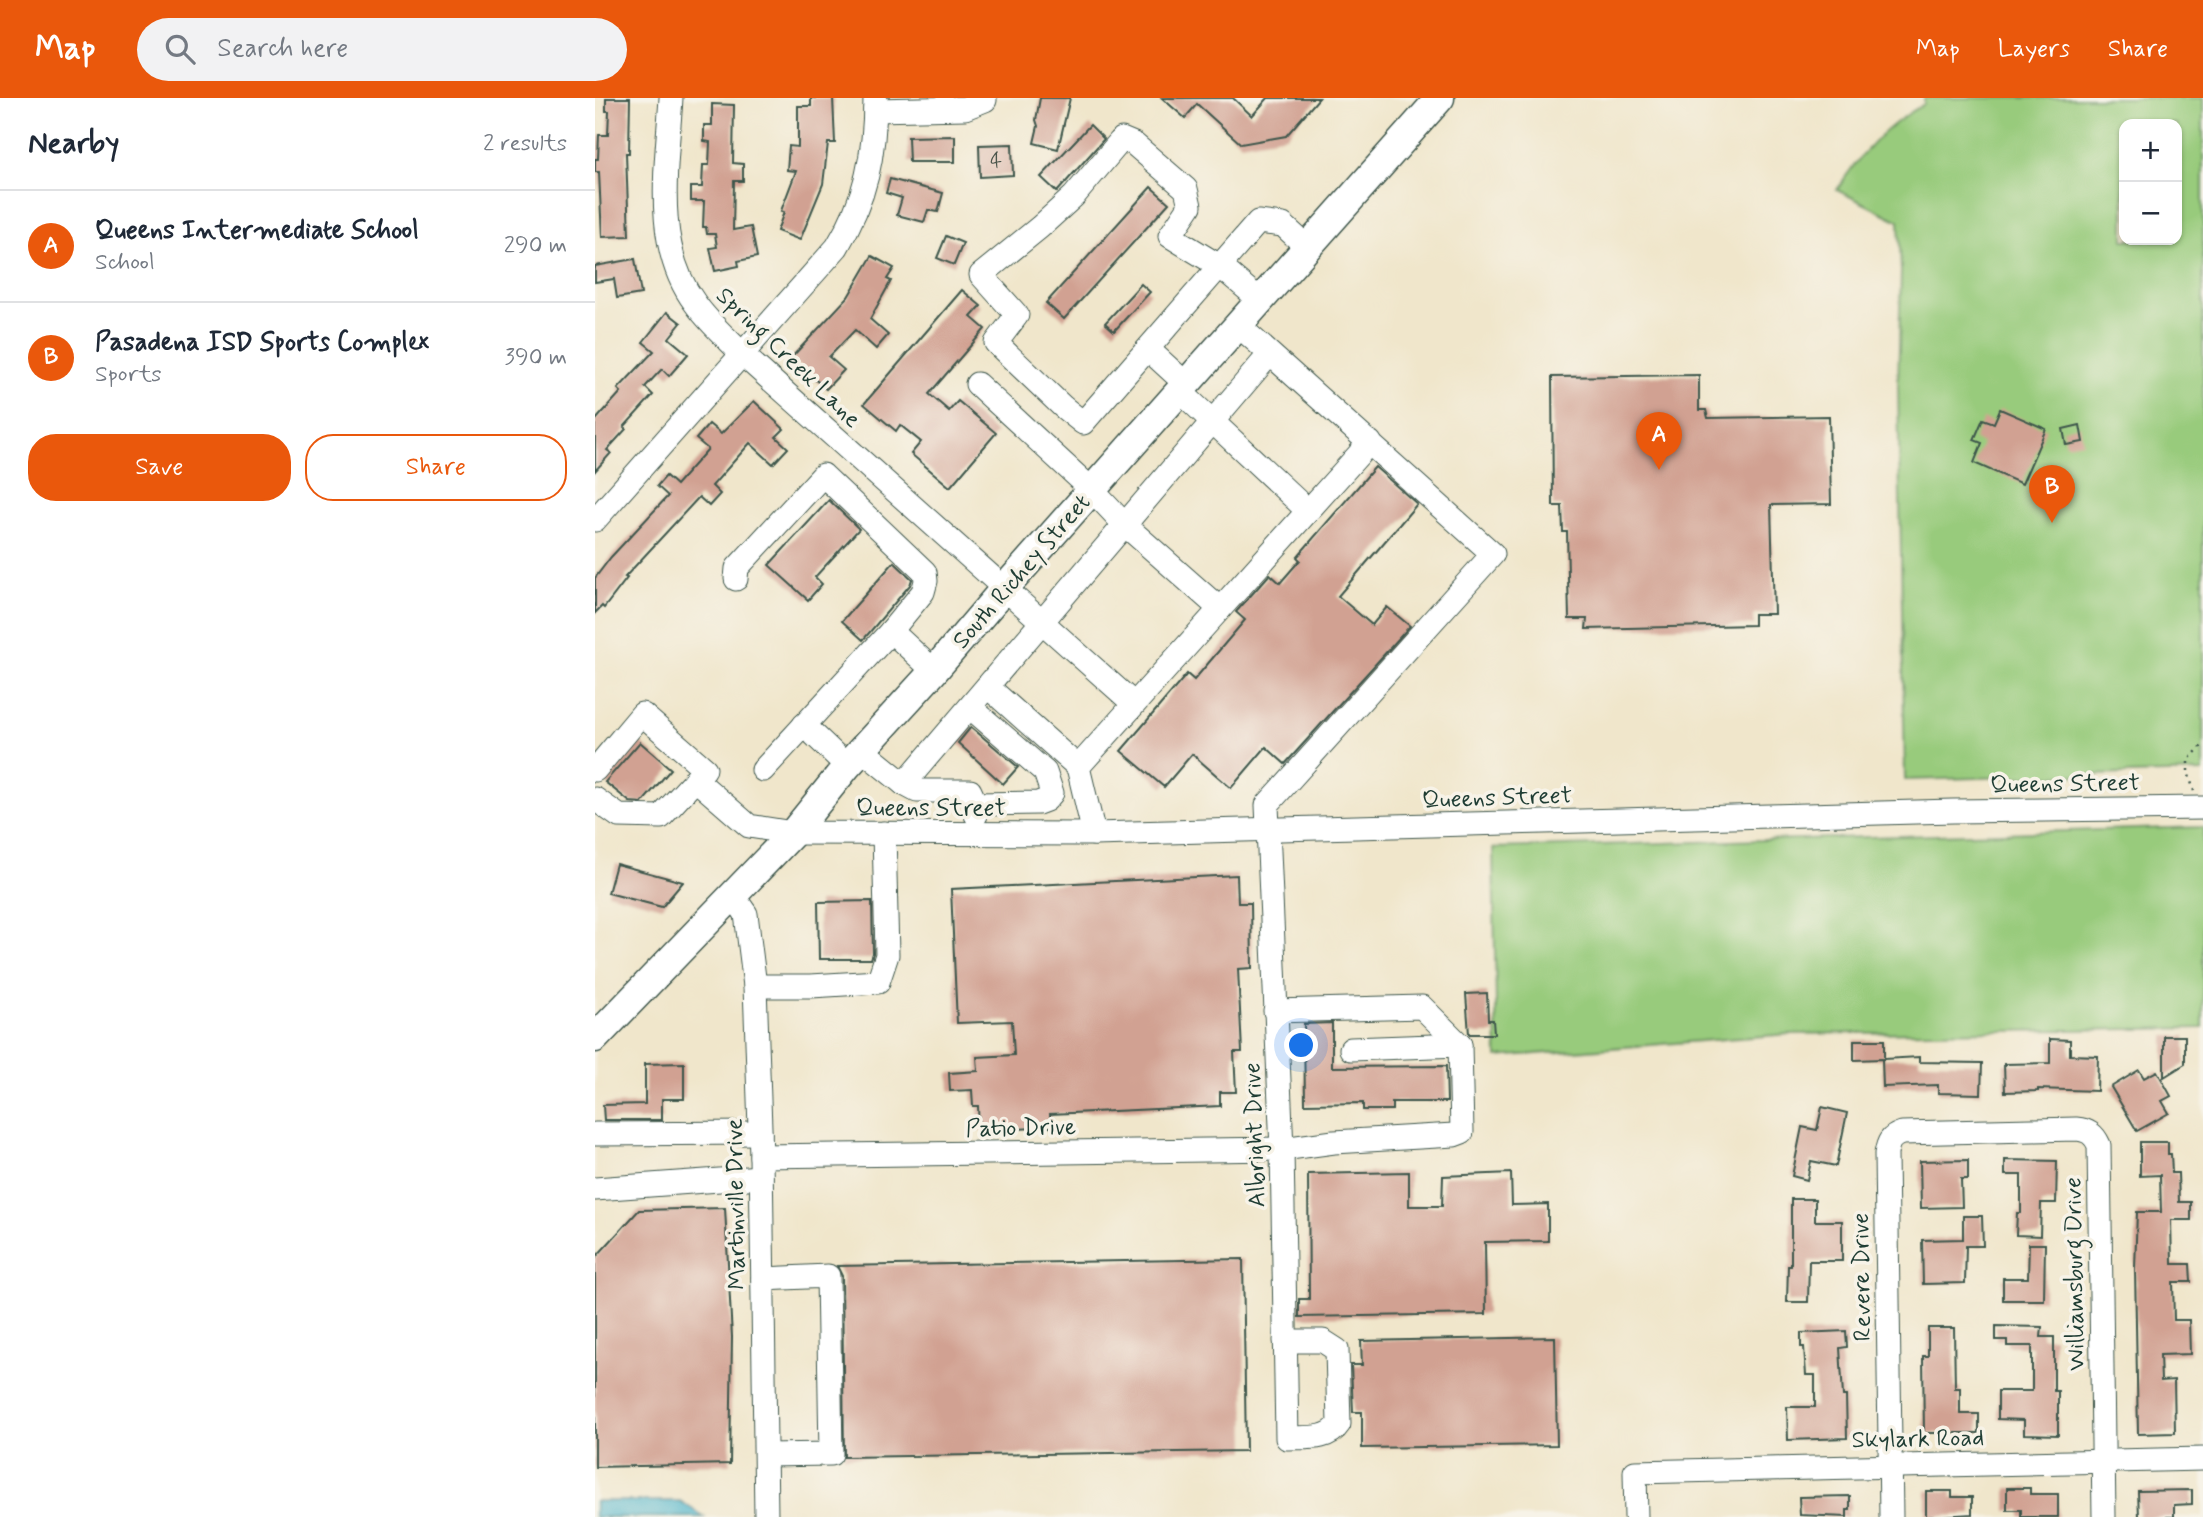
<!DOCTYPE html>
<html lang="en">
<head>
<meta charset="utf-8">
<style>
  :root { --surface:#fff; --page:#f2f2f3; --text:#1f2937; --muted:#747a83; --line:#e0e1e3; --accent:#ea580c }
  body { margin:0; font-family:Mynerve,sans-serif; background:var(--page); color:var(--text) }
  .controls { position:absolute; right:21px; top:21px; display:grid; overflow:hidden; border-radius:14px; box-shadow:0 2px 5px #0004 }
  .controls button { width:63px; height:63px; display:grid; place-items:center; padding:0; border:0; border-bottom:2px solid var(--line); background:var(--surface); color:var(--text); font:35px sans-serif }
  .you { position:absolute; left:707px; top:948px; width:24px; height:24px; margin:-18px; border:5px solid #fff; border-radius:50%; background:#1a73e8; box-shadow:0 0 0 10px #1a73e833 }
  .badge { display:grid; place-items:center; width:46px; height:46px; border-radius:50%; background:var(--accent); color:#fff; font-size:23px; font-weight:700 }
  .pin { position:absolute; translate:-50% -58px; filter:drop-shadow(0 2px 4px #0008) }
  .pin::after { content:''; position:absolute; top:37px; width:24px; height:21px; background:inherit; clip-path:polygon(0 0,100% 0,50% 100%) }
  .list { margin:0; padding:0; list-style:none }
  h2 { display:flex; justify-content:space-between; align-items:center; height:91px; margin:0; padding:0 28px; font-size:30px }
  h2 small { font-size:23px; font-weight:400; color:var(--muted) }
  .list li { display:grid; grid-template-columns:46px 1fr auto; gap:21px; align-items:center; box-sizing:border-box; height:112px; padding:0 28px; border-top:2px solid var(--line) }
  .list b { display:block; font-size:26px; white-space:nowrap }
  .list p { margin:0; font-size:23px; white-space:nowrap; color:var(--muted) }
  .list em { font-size:23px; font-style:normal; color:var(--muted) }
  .actions { display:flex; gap:14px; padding:21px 28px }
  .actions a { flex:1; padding:16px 0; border:2px solid var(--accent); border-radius:28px; text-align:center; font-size:24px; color:var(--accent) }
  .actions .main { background:var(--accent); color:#fff }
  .icon { flex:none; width:38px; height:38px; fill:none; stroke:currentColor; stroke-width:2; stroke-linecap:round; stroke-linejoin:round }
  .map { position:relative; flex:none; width:1608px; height:1419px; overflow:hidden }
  header { display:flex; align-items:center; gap:42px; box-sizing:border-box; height:98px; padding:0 35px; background:var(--accent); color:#fff }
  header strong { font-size:33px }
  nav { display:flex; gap:38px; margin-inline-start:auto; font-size:24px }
  .search { width:490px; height:63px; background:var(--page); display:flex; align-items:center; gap:18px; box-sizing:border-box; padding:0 24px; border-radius:38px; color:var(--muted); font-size:26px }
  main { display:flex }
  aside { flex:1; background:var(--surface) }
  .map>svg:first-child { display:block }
</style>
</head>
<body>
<header>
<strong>Map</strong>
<div class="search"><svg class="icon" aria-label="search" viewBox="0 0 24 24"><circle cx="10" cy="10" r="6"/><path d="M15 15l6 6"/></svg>Search here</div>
<nav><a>Map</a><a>Layers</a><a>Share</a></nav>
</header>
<main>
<aside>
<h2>Nearby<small>2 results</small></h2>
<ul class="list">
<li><span class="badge">A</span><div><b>Queens Intermediate School</b><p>School</p></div><em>290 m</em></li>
<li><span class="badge">B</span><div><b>Pasadena ISD Sports Complex</b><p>Sports</p></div><em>390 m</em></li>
</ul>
<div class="actions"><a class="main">Save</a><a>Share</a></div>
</aside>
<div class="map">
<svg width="1608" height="1419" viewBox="0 0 1608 1419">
  <rect width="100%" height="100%" fill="#f7f3e8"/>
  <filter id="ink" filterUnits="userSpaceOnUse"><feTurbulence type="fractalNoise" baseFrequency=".0143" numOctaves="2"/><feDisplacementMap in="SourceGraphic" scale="14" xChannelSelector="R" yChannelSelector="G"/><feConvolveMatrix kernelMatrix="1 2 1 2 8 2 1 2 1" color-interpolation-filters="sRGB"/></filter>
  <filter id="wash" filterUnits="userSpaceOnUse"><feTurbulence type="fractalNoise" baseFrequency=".00686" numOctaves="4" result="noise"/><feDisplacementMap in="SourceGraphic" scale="28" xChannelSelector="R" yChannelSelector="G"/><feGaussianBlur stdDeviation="1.57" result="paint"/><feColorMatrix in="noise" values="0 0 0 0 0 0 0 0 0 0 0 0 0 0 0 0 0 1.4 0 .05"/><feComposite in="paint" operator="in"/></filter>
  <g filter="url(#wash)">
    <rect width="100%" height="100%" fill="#f0e6cb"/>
    <g fill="#98cb7b" stroke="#5c8458" stroke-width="2" fill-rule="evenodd">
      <path d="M1329 0H1608V674L1310 682 1303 288 1306 174 1304 123 1242 92C1264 56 1292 27 1329 6ZM1529 26H1582V142H1529Z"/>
      <polygon points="1608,729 1608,930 1195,936 902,959 898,750"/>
    </g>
    <polygon fill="#4bb3ca" stroke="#35787f" stroke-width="2" points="0,1403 85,1403 110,1419 0,1419"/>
    <g id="blocks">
      <g fill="#d1a192">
        <polygon points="11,0 35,0 34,55 31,55 34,138 7,139 4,74 0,74 0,61 3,61 4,37 13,37 14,13 11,13"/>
        <polygon points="216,0 238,0 240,45 233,45 228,86 205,142 182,133 189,114 186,113 201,73 192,72 194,48 203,49 203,8 216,8"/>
        <polygon points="445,0 475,0 463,51 439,45 443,28 441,22"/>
        <polygon points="567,0 638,0 657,18 673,0 724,0 691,38 646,46 602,6 590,20"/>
        <polygon points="117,6 139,7 138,65 148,66 148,83 139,83 138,132 156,129 162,159 143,163 144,168 120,173 115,150 122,149 120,136 112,136 111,129 108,129 109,103 96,103 96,89 107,89 108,67 114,67 115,44 109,43 109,27 117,27"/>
        <polygon points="495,27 509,41 462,94 446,79"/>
        <polygon points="360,38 360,64 314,64 313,39"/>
        <polygon points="417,46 418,77 385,79 384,47"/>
        <polygon points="295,81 348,95 343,114 333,112 329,124 302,117 307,100 291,95"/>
        <polygon points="556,89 574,105 469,221 451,205"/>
        <polygon points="351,138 368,145 359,167 342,160"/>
        <polygon points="277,158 299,170 292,181 296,183 275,221 293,237 281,251 260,232 234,259 249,272 231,291 196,260 253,199"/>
        <polygon points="40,161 46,196 22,200 19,181 0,184 0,168"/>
        <polygon points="546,186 555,194 519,233 510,225"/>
        <polygon points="367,192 386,208 376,219 390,231 334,296 354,313 363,303 401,335 355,389 316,356 326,344 305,327 301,333 269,306"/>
        <polygon points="72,214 86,225 74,240 93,256 74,278 67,271 50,289 58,297 29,329 31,331 12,352 16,355 0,373 0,323 26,294 23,291 59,253 48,244"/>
        <polygon points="1104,277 1104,312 1111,312 1113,320 1234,318 1236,406 1176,407 1179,516 1159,516 1159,527 991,531 992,521 974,521 972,434 968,434 967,408 958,408 957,279"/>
        <polygon points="159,303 189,331 181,339 193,350 178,366 155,345 117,388 125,396 114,408 104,399 30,479 32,480 9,510 7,508 0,515 0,480 16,459 73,398 62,388 71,378 81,387 113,351 101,341 114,326 126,336"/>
        <polygon points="1405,311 1451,331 1427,386 1379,365 1387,345 1379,342 1388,321 1399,325"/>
        <polygon points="1485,327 1488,344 1471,347 1468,331"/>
        <polygon points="780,369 822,406 743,498 777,527 792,509 815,528 690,666 671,649 636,690 597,656 569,689 526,653 592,576 599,582 650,522 641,514 675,476 685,485 705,462 702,459"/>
        <polygon points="234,402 264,431 220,479 227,486 213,502 174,467"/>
        <polygon points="299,464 317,481 315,487 268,542 247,523"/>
        <polygon points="376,629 423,669 408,686 363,645"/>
        <polygon points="45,644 76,671 47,705 35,704 10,684"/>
        <polygon points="21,766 88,784 67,809 13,795"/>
        <polygon points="642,777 643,805 656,805 657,870 643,871 647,954 639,954 641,994 625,994 625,1008 455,1016 456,1029 384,1033 383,1008 378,1008 377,992 355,993 354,975 383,973 382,959 419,957 417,923 362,925 356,791"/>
        <polygon points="277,803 278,855 276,861 224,861 223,804"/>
        <polygon points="892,895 893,922 898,922 899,936 874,936 871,896"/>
        <polygon points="737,925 737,969 851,968 852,1004 797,1004 797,1012 768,1012 768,1005 710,1006 709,926"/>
        <polygon points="1569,938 1590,938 1590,966 1569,979"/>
        <polygon points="1455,941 1475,942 1475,957 1503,958 1502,993 1443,991 1443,993 1410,994 1409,966 1455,965"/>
        <polygon points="1259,942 1289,942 1289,961 1324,959 1324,964 1387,965 1386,996 1343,995 1343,987 1288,989 1287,961 1259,962"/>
        <polygon points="89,965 89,1001 67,1001 67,1022 9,1022 8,1007 50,1006 50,966"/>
        <polygon points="1544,972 1549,980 1562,973 1576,998 1567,1003 1574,1015 1542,1033 1516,989"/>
        <polygon points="1227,1009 1252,1015 1241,1068 1216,1063 1212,1082 1197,1078 1207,1029 1222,1032"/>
        <polygon points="1545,1044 1573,1044 1573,1056 1576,1056 1577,1075 1583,1075 1584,1104 1596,1104 1596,1122 1576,1122 1577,1166 1595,1166 1596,1184 1578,1184 1579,1222 1594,1222 1595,1256 1565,1257 1566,1283 1579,1282 1580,1335 1543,1336 1540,1171 1542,1114 1566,1114 1565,1077 1545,1078"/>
        <polygon points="1373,1062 1373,1081 1366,1081 1367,1109 1326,1110 1325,1063"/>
        <polygon points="1410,1062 1462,1063 1461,1105 1446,1105 1445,1138 1421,1137 1422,1115 1426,1115 1426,1077 1410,1077"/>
        <polygon points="814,1074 814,1108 847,1108 848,1078 916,1075 917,1107 953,1106 953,1143 890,1144 891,1216 704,1219 704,1201 714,1201 713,1076"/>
        <polygon points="1196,1101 1220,1101 1220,1123 1247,1123 1247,1163 1214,1163 1213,1204 1192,1204 1193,1168 1196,1168"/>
        <polygon points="130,1110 137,1239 135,1366 0,1369 0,1160 44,1112"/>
        <polygon points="1368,1118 1387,1118 1388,1148 1371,1148 1370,1185 1328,1186 1327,1142 1368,1141"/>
        <polygon points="1434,1146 1450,1146 1449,1202 1408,1202 1408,1180 1433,1180"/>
        <polygon points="648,1161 651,1353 249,1359 247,1178 242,1168"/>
        <polygon points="1401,1228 1447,1229 1446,1239 1459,1239 1459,1293 1463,1293 1463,1337 1429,1336 1429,1322 1403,1321 1403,1293 1437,1293 1437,1248 1412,1248 1412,1242 1401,1242"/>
        <polygon points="1333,1230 1359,1230 1360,1290 1365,1290 1365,1316 1384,1316 1384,1335 1329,1335 1328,1258 1333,1258"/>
        <polygon points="1251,1233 1252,1249 1245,1250 1248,1298 1251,1298 1252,1340 1193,1342 1192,1309 1220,1309 1220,1277 1211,1277 1209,1249 1206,1249 1206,1235"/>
        <polygon points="960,1239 962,1347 767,1350 767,1314 758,1314 756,1267 767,1267 766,1243"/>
        <polygon points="1412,1390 1435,1390 1435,1396 1463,1396 1463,1419 1426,1419 1426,1412 1412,1412"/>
        <polygon points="1597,1392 1597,1406 1579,1407 1579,1419 1544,1419 1543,1393"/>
        <polygon points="1331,1393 1357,1393 1357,1399 1377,1399 1377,1416 1331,1419"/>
        <polygon points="1255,1398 1255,1412 1252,1412 1252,1419 1205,1417 1204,1399"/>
      </g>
    </g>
  </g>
  <g filter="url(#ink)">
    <use href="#blocks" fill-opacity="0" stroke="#3e564b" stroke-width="2"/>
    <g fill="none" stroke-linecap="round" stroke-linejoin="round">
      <defs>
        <g id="minor">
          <path d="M76 0C72 66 57 148 100 205 113 224 132 240 148 257L539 606"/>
          <polyline points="280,12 370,10 390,2"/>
          <polyline points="666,203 626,169 575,138 595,108 591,91 539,46 527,41 479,98 445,129 386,177 422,217 401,245 468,309 488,325 663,124 688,127 713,150"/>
          <path d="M644 228 898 456 672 707 687 1051 692 1340C711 1339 733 1343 744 1326L742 1252 728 1243H690"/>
          <polyline points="554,252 591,286"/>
          <polyline points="382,286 497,392 530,427 625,511"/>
          <polyline points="585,293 713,413"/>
          <path d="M0 422 242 149C271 101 280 57 280 0"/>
          <polyline points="141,481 142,470 228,377 330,474 331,483 328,494 296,533 168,672"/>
          <polyline points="296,533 339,573"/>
          <polyline points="393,589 483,669"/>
          <polyline points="375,609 450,674 457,695 451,702 443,705 381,706"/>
          <polyline points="209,627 252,668"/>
          <polyline points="267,652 309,686 322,693 375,693 381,706 381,717"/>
          <polyline points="0,672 47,616 110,671 66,719 24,718 0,701"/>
          <polyline points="100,681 154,728 198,735 499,736 1358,713 1608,710"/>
          <polyline points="309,686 674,257"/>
          <polyline points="499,736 483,669 775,344"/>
          <polyline points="137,796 151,816 160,888 166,1058 171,1419"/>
          <polyline points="160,888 216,888 283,884 292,857 289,735"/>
          <polyline points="756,951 865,947"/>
          <polyline points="0,1036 165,1035"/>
          <polyline points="166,1058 687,1051 739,1044 859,1037 867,1034 865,947 827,909 680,913"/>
          <polyline points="0,1091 166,1079"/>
          <polyline points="168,1181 233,1178 236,1356 171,1357"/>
          <polyline points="1041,1419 1040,1374 1608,1361"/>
          <path d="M1296 1419 1291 1056C1293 1044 1295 1039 1307 1035L1481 1031C1493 1032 1499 1036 1504 1047L1509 1419"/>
        </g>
        <polyline id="major" points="0,940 198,735 252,668 339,573 409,491 845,0"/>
      </defs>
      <use href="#minor" stroke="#3e564b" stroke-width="25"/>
      <use href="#major" stroke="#3e564b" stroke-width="31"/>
      <polyline stroke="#3e564b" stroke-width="2.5" stroke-dasharray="2 5" stroke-linecap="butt" points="1599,693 1593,674 1593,662 1608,647"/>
      <use href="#minor" stroke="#fff" stroke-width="23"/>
      <use href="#major" stroke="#fff" stroke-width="28"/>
    </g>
  </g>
  <g text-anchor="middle" stroke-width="7" stroke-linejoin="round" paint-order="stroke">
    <g font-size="21" fill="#4c564c">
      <text x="401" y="69">4</text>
    </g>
    <g font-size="24" fill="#1f3d34" stroke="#f7f3e8">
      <text transform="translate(194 259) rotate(44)" y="8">Spring Creek Lane</text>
      <text transform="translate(426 473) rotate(-49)" y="8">South Richey Street</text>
      <text transform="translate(1470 685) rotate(-1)" y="8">Queens Street</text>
      <text transform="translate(902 699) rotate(-2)" y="8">Queens Street</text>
      <text x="336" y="717">Queens Street</text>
      <text transform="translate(426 1029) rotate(-1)" y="8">Patio Drive</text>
      <text transform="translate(659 1037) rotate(-92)" y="8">Albright Drive</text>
      <text transform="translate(140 1106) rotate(-91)" y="8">Martinville Drive</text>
      <text transform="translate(1479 1176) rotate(-91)" y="8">Williamsburg Drive</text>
      <text transform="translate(1266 1179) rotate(-91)" y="8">Revere Drive</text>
      <text transform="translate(1323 1340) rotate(-1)" y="8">Skylark Road</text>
    </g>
  </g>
</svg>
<div class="controls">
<button>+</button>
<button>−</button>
</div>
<div class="you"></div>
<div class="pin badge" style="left:1064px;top:372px">A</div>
<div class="pin badge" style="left:1457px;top:425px">B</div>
</div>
</main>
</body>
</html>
